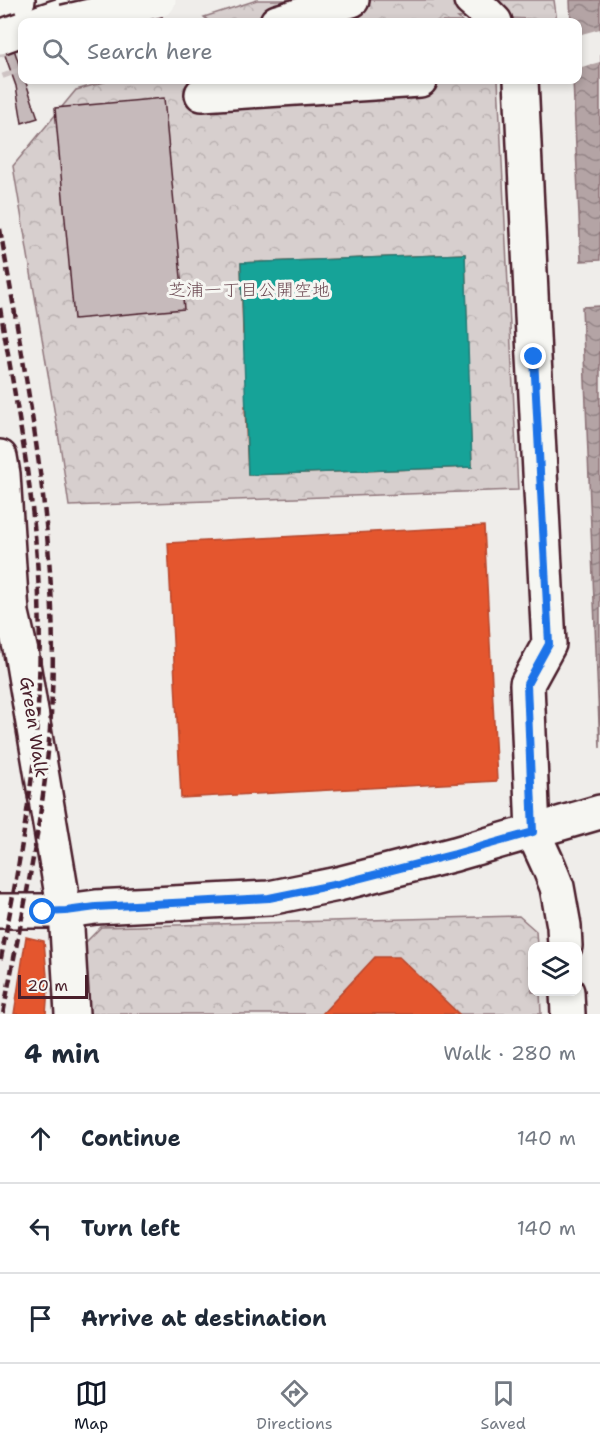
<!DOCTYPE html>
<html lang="en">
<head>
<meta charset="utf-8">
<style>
  :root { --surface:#fff; --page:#f6f6f7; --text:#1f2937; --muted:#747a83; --line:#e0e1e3; --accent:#111827 }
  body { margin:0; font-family:"Shantell Sans","Klee One",sans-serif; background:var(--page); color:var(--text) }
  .controls { position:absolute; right:18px; bottom:18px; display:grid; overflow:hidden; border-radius:12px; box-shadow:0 3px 9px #0003 }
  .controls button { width:54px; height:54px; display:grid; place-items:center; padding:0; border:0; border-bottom:2px solid var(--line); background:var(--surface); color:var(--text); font:30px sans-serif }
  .scale { position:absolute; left:18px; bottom:15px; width:70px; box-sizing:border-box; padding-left:6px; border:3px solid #4a1f2b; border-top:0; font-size:16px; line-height:21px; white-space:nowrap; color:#4a1f2b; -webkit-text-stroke:4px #f6f6f2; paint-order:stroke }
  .stop { position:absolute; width:18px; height:18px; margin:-14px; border:4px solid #1a73e8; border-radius:50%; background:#fff }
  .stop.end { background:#1a73e8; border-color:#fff; box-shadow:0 2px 6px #0008 }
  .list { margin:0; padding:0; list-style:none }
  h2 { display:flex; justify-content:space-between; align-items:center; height:78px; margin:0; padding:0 24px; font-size:26px }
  h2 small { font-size:20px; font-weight:400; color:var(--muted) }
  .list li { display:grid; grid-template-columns:39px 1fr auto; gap:18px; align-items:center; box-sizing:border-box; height:90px; padding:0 24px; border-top:2px solid var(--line) }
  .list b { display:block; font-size:22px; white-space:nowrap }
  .list em { font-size:20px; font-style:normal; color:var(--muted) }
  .icon { flex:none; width:33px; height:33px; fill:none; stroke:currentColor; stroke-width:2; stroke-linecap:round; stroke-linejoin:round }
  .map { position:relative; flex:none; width:600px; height:1014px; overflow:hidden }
  .search { position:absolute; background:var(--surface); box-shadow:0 3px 9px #0003; left:18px; right:18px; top:18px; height:66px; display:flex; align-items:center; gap:15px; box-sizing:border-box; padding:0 21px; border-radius:12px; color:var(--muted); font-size:22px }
  .sheet { height:348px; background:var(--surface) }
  nav { display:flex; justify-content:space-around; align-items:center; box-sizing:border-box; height:84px; border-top:2px solid var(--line); background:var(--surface); font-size:16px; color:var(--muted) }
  nav a { display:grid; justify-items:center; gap:3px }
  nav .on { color:var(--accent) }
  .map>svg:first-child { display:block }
</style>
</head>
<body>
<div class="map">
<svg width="600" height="1014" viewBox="0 0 600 1014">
  <defs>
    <pattern id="park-crowns" width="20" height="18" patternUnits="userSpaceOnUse" patternTransform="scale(1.5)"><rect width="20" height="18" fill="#d7cfce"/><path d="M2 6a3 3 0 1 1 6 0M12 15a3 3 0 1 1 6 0" fill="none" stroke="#bab1b1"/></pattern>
    <pattern id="water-waves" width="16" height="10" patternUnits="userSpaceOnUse" patternTransform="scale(1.5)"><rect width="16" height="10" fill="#b4a4a5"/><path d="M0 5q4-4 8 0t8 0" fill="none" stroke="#948587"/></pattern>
  </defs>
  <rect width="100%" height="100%" fill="#efedea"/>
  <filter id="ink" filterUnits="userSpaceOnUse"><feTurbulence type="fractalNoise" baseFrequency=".0167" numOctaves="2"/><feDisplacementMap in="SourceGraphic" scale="12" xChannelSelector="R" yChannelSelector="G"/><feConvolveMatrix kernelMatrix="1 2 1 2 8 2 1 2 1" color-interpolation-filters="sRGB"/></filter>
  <g filter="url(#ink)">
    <g fill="url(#park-crowns)" stroke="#90777c" stroke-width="1.5">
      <polygon points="257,0 554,0 557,22 532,22 529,19 481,17 458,18 463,22 210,22 204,17"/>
      <polygon points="111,80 498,80 518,490 69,506 61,451 13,166 76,90"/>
      <polygon points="519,916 536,931 537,946 532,946 532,992 540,992 541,1014 85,1014 81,947 101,927"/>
    </g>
    <g fill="url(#water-waves)" stroke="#8a6f74" stroke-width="1.5">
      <polygon points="570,0 600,0 600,260 581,261 573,80 578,80 578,22 571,22"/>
      <polygon points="600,306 600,748 582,307"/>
    </g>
    <polygon fill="#efedea" points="600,29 600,62 578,68 578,35"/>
    <g fill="#e4572e" stroke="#b6462d" stroke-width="1.5">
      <polygon points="465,254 467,324 434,325 436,396 469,394 472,467 248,475 245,406 277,404 275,333 243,334 241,263"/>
      <polygon points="484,526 497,781 181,798 168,543"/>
      <polygon points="26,937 44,941 48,988 46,1014 14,1014"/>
      <polygon points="375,957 399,957 459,1014 322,1014"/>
    </g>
    <polygon fill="#17a398" stroke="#267b77" stroke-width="1.5" points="465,254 472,467 248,475 241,263"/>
    <g fill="#c6babb" stroke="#4a1f2b" stroke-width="1.5">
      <polygon points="0,7 22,73 22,80 25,80 38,118 22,123 16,86 0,41"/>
      <polygon points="164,98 184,309 74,319 55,108"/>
    </g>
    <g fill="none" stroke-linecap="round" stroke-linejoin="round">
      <polyline stroke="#cec4c4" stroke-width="33" stroke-dasharray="33 16" stroke-linecap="butt" points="0,22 19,73"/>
      <defs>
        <g id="minor">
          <polyline points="471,0 486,13 495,22"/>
          <polyline points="277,22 352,0"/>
          <polyline points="521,80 534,357 549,644 527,684 533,832 549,867 557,887 564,926 565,946"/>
          <polyline points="202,94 420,80"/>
          <polyline points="0,457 3,474 12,613 21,652 61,889"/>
          <polyline points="0,911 66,911 96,907 269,898 338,884 455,854 600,812"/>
          <polyline points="66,911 72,1014"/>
          <polyline points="567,992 568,1014"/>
        </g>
        <g id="highway">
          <polyline points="0,6 18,0"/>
          <polyline points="41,22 89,6"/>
        </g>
      </defs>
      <use href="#minor" stroke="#4a1f2b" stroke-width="38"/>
      <use href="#highway" stroke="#4a1f2b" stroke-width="38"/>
      <use href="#minor" stroke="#f6f6f2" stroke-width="33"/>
      <use href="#highway" stroke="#f6f6f2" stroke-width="33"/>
      <g stroke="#4a1f2b" stroke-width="4.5" stroke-dasharray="9 4.5" stroke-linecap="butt">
        <path d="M0 229C28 389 61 551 51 714 45 816 22 914 3 1014"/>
        <path d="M0 308C16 403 36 501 39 597 41 659 39 722 31 783 23 843 12 903 0 963"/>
      </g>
      <defs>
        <g id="highway-bridge">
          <polyline points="64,22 159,0"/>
          <polyline points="0,37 22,29"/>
        </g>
      </defs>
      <use href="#highway-bridge" stroke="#4a1f2b" stroke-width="38" stroke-linecap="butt"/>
      <use href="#highway-bridge" stroke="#f6f6f2" stroke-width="33"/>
    </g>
  </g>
  <g fill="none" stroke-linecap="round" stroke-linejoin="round" filter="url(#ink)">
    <polyline stroke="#1a73e8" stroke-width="8" points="43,912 66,911 96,907 269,898 338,884 455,854 533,832 527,684 549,644 534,357"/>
  </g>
  <g text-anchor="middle" stroke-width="6" stroke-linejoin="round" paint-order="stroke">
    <g font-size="18" fill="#6d4b54" stroke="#f6f6f2">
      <text x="249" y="296">芝浦一丁目公開空地</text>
    </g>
    <g font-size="18" fill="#4a1f2b" stroke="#f6f6f2">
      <text transform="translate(34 727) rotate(81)" y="6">Green Walk</text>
    </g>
  </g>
</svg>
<div class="controls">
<button><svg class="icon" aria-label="layers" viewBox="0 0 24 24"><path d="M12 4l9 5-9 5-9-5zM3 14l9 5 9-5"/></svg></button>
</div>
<div class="scale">20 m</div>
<div class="stop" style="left:43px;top:912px"></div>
<div class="stop end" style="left:534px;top:357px"></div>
<div class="search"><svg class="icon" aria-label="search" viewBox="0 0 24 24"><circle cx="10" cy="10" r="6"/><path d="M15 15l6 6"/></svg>Search here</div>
</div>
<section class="sheet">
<h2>4 min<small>Walk · 280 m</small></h2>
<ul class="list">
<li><svg class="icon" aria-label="ahead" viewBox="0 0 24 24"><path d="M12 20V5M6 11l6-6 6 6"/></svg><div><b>Continue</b></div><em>140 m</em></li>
<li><svg class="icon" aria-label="left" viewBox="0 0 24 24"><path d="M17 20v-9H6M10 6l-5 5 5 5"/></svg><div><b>Turn left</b></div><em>140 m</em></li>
<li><svg class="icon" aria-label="arrive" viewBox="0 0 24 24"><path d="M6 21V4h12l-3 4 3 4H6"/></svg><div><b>Arrive at destination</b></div></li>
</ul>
</section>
<nav>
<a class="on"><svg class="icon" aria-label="map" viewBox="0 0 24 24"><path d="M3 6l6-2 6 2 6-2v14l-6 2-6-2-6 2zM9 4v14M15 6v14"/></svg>Map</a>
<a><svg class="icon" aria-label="directions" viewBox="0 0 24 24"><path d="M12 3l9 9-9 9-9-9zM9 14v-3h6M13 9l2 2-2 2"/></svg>Directions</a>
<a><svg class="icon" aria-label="saved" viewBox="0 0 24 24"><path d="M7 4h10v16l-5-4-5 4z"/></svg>Saved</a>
</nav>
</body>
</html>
